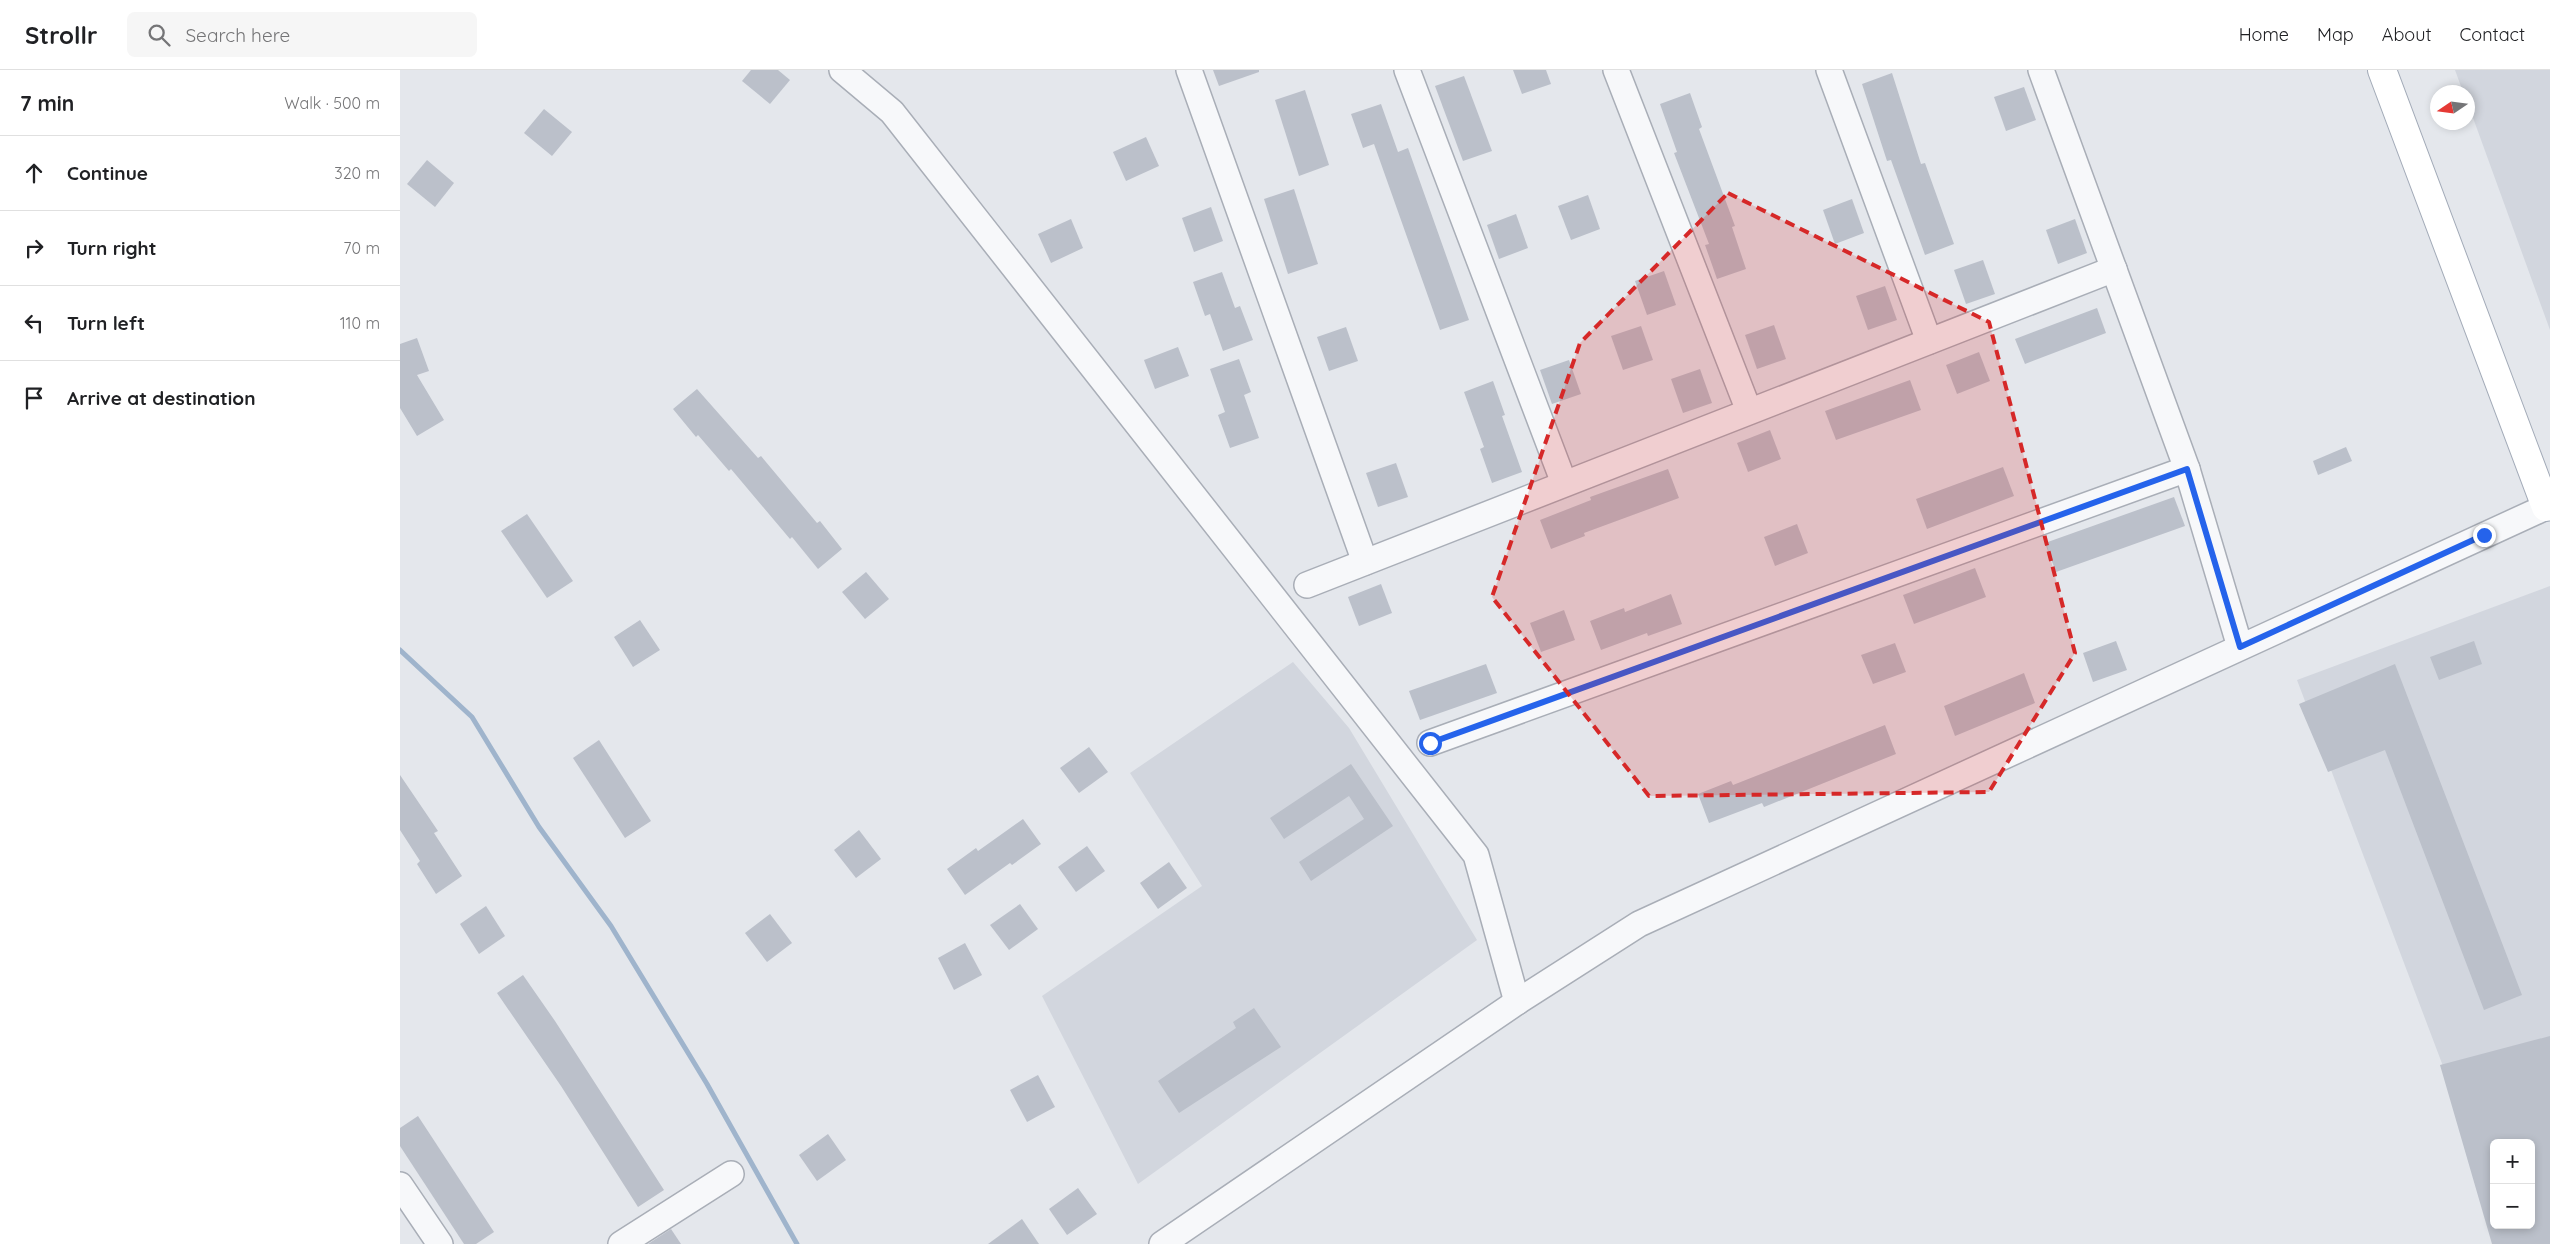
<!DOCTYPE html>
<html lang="en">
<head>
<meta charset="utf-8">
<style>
  :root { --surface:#fff; --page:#f6f6f6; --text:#202124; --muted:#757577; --line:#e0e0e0 }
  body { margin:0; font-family:Quicksand,sans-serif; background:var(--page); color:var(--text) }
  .controls { position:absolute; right:15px; bottom:15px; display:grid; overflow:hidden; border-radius:8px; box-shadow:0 2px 8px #0003 }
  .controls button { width:45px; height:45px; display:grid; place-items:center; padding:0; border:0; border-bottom:1px solid var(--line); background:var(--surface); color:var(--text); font:25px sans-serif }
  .compass { position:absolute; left:2030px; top:15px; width:45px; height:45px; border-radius:50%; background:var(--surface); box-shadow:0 2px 8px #0003; rotate:257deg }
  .stop { position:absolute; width:15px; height:15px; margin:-11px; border:4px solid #2563eb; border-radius:50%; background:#fff }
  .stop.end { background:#2563eb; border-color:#fff; box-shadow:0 1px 5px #0008 }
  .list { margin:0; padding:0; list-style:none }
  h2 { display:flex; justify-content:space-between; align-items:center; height:65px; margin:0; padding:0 20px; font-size:21px }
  h2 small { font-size:16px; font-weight:400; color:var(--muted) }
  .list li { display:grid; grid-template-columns:32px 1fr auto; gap:15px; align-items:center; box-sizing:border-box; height:75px; padding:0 20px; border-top:1px solid var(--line) }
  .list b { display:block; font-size:19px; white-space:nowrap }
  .list em { font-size:16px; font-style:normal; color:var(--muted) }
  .icon { flex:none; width:28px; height:28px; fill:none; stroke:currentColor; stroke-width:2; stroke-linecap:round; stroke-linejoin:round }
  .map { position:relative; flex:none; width:2150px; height:1174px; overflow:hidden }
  header { display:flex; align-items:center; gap:30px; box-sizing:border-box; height:70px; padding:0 25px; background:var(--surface); border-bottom:1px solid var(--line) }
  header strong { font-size:24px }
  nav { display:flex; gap:28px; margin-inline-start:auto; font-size:18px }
  .search { width:350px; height:45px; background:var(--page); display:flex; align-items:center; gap:12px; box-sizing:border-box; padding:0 18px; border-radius:8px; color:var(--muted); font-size:19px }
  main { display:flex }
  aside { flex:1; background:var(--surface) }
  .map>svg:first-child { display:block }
</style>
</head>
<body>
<header>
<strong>Strollr</strong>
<div class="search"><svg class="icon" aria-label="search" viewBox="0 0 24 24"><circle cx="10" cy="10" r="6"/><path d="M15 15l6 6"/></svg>Search here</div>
<nav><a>Home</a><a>Map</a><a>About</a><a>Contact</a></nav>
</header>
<main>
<aside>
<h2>7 min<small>Walk · 500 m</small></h2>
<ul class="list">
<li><svg class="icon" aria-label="ahead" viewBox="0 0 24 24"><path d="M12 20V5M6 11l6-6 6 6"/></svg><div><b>Continue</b></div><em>320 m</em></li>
<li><svg class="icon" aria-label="right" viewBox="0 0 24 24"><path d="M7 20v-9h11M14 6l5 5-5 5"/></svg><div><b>Turn right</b></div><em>70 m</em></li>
<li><svg class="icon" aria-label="left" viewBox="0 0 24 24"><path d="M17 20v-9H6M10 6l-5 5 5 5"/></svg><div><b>Turn left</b></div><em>110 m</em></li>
<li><svg class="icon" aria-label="arrive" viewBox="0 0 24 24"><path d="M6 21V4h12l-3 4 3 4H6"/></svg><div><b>Arrive at destination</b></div></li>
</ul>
</aside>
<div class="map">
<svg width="2150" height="1174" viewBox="0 0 2150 1174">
  <rect width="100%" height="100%" fill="#e4e7ec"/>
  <g fill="#d2d6de">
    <polygon points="2055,0 2150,0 2150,260 2068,34 2068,22 2063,22"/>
    <polygon points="2150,516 2150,1174 2131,1155 2131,1073 2094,1073 2094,1131 1897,610"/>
    <polygon points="893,592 949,658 1077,870 738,1114 642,926 802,816 730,703"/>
  </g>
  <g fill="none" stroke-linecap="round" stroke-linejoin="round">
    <polyline stroke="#9fb4cc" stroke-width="5" points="0,580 72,647 139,757 211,856 307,1014 397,1174"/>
  </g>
  <g fill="#bbc0ca" fill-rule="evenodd">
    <polygon points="351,0 378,0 390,10 370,34 342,11"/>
    <polygon points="813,0 859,0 859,2 819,16"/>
    <polygon points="1113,0 1146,0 1151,14 1122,24"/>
    <polygon points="1492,3 1521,94 1525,93 1554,174 1525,185 1491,90 1487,91 1462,14"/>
    <polygon points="1064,6 1092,81 1063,91 1035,16"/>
    <polygon points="1624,17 1636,50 1606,61 1594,27"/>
    <polygon points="905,20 929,95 899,106 875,30"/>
    <polygon points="1290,23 1302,57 1299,59 1335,156 1332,157 1346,199 1317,209 1305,175 1309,174 1274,83 1277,82 1260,34"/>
    <polygon points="981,34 998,82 1008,78 1069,250 1040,260 974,74 963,78 951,44"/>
    <polygon points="144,39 172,62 152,86 124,63"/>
    <polygon points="746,67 759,96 726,111 713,82"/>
    <polygon points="27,90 54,113 35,137 7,114"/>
    <polygon points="894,119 918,194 888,204 864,129"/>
    <polygon points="1188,125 1200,159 1171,170 1158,136"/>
    <polygon points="1452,129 1464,163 1435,174 1423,140"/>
    <polygon points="811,137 823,171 794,182 782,148"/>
    <polygon points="1116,144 1128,178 1099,189 1087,155"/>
    <polygon points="671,149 683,178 651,193 638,164"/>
    <polygon points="1675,149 1687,183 1658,194 1646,160"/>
    <polygon points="1583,190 1595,224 1566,234 1554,200"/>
    <polygon points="1264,201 1276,235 1247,245 1235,211"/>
    <polygon points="822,202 835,238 840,236 853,270 823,281 810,244 805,246 793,212"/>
    <polygon points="1485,216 1497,250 1468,260 1456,226"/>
    <polygon points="1697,238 1706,263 1625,294 1615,269"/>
    <polygon points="1374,255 1386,289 1357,299 1345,265"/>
    <polygon points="1241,256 1253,290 1223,300 1211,266"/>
    <polygon points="946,257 958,291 929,301 917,267"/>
    <polygon points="17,268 29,301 17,305 44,350 17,366 0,338 0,274"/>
    <polygon points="778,277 789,306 755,319 744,290"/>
    <polygon points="1579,282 1590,311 1557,324 1546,295"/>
    <polygon points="839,289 851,322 844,325 859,368 830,378 818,345 825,342 810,299"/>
    <polygon points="1169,290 1181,324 1152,334 1140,300"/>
    <polygon points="1300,299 1312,333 1283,343 1271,309"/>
    <polygon points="1510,310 1521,340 1436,370 1425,341"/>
    <polygon points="1093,311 1105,345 1102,346 1122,402 1092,413 1080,379 1084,377 1064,322"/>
    <polygon points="297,319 358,388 361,386 417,453 420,451 442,479 418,499 392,467 390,469 331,399 329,401 298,365 296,367 273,339"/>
    <polygon points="1370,360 1381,389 1348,402 1337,373"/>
    <polygon points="1946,377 1952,391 1918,405 1913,391"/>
    <polygon points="996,393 1008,427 978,437 966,403"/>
    <polygon points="1603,397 1614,426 1527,459 1516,429"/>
    <polygon points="1268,399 1279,428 1184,463 1185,466 1151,479 1140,450 1191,430 1190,427"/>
    <polygon points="1774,427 1785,456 1656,502 1645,473"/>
    <polygon points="127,444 173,511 147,528 101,461"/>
    <polygon points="1397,454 1408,483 1375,496 1364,467"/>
    <polygon points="1575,498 1586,527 1514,554 1503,525"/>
    <polygon points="466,502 489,529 465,549 442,522"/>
    <polygon points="981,514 992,543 959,556 948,527"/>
    <polygon points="1271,524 1282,554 1248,566 1247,563 1201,580 1190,551 1224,538 1225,542"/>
    <polygon points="1164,540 1175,570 1141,582 1130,553"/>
    <polygon points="240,550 260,580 233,597 214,567"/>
    <polygon points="1716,571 1727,600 1693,612 1683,583"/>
    <polygon points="2074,571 2082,594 2039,610 2030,587"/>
    <polygon points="1495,573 1506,602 1473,614 1461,585"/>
    <polygon points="1086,594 1097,623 1020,650 1009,621"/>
    <polygon points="1995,594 2122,925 2084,940 1985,680 1928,702 1899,634"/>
    <polygon points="1624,603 1635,633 1555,666 1544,636"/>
    <polygon points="1485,655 1496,684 1364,737 1362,733 1309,753 1298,724 1331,711 1333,715"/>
    <polygon points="199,670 251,751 225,768 173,688"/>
    <polygon points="689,677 708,702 679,723 660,698"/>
    <polygon points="951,694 993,756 911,811 899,792 964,749 949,726 884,769 870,748"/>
    <polygon points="0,705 38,761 34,763 62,806 36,824 17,794 20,791 0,760"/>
    <polygon points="623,749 641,774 612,795 610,793 565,825 547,799 576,778 578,781"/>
    <polygon points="459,760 481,789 456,808 434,780"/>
    <polygon points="687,776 705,801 676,822 658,797"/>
    <polygon points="769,792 787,818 758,839 740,813"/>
    <polygon points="620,834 638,859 609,880 590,855"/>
    <polygon points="86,836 105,866 79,884 60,854"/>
    <polygon points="370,844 392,873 367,892 345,863"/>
    <polygon points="565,873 582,905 554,920 538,888"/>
    <polygon points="123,905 155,951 264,1120 238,1137 161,1016 97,923"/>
    <polygon points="854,938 881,977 779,1043 758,1011 836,958 833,952"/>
    <path d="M2150 966V1174H2092L2040 995ZM2094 1073H2131V1155H2094Z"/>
    <polygon points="638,1005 655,1037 627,1052 610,1020"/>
    <polygon points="18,1046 94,1162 76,1174 64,1174 0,1076 0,1058"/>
    <polygon points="428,1064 446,1090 417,1111 399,1085"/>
    <polygon points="678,1118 697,1144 667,1165 649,1139"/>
    <polygon points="622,1149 639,1174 588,1174"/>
    <polygon points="271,1159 281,1174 248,1174"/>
  </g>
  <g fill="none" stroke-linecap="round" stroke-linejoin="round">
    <defs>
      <g id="minor">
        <polyline points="442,0 492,42 1076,785 1117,932"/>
        <polyline points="789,0 965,492"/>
        <polyline points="1007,0 1164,413"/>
        <polyline points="1216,0 1349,341"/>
        <polyline points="1429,0 1529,271"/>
        <polyline points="1641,0 1787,399 1840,577"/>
        <polyline points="907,515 1714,199"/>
        <polyline points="1030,673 1787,399"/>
        <polyline points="0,1115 40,1174"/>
        <polyline points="221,1174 331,1104"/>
        <polyline points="762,1174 1117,932 1239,854 2146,437"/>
      </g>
      <polyline id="major" points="1982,0 2146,437 2150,436"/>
    </defs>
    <use href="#minor" stroke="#a9aeb7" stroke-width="28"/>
    <use href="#major" stroke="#a3abb8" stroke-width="30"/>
    <use href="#minor" stroke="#f7f8fa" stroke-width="25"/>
    <use href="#major" stroke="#fff" stroke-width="28"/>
  </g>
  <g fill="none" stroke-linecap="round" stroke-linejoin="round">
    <polyline stroke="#2563eb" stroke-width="6" points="1030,673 1787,399 1840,577 2084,465"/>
  </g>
  <path fill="#d62828" fill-opacity="0.2" stroke="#d62828" stroke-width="4" stroke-dasharray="10 6" stroke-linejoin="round" d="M1328 123 1589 252 1675 583 1589 722 1249 726 1092 527 1180 273Z"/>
</svg>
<div class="controls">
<button>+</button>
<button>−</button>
</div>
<svg class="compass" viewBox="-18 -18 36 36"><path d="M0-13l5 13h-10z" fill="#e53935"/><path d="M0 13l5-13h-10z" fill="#757577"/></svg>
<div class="stop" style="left:1030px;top:673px"></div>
<div class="stop end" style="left:2084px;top:465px"></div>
</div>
</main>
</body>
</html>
